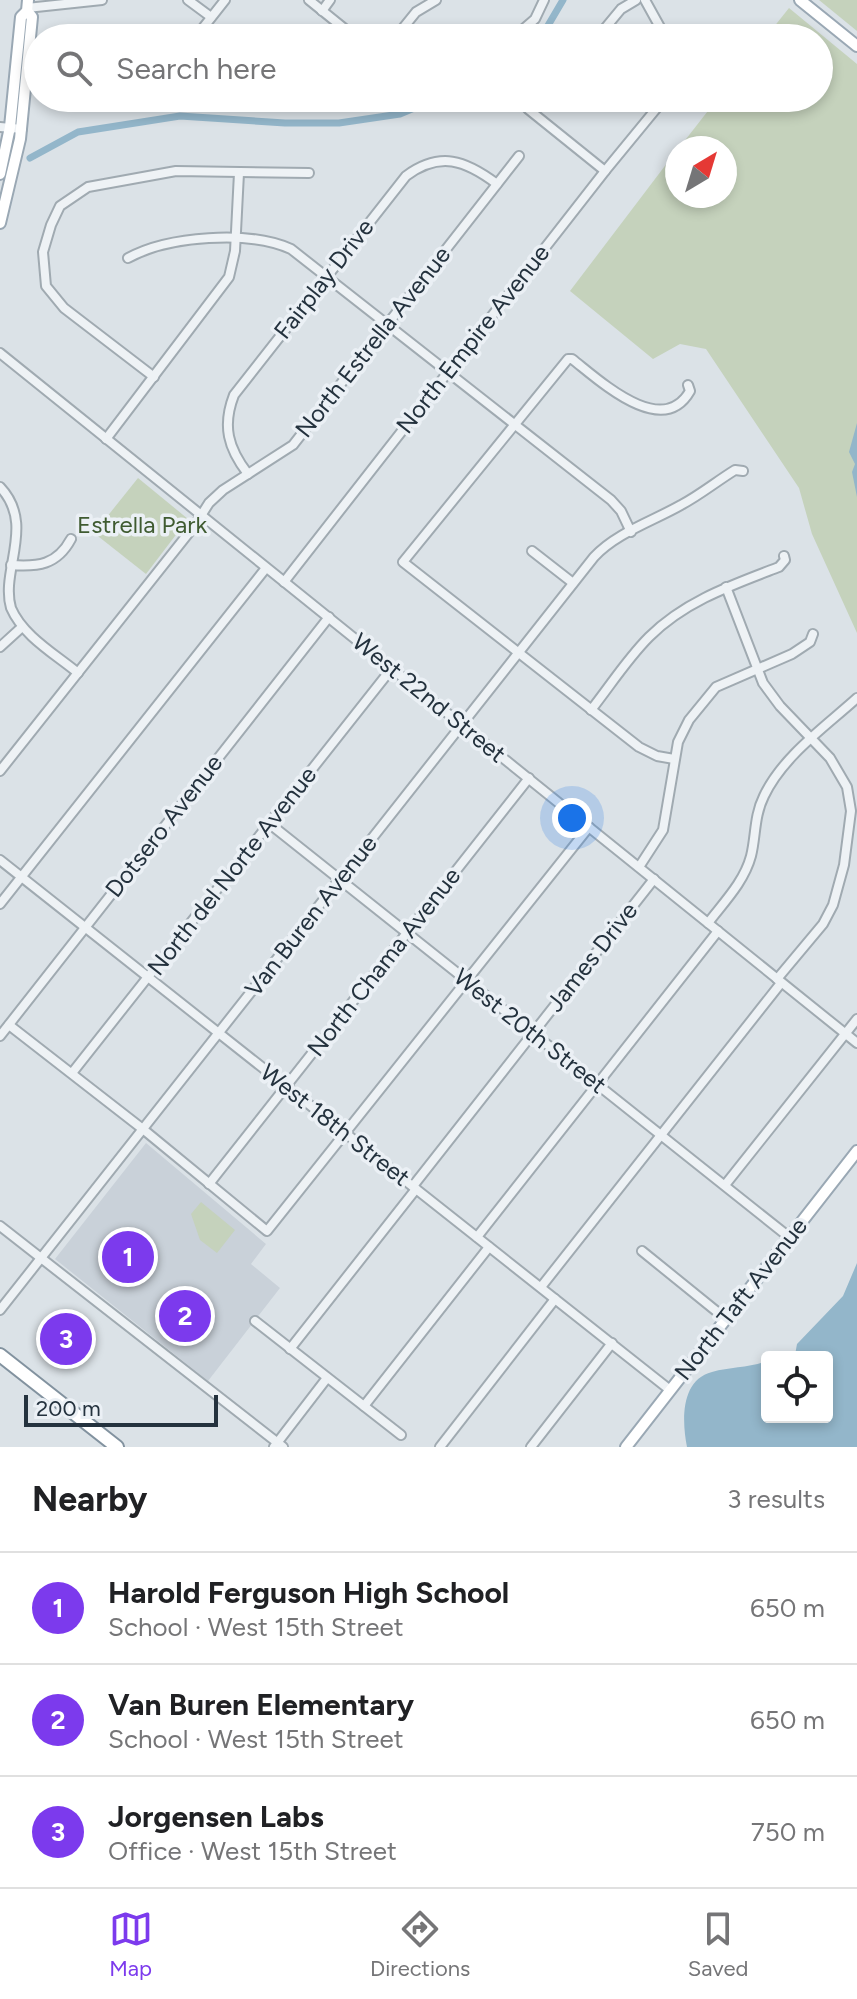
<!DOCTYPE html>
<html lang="en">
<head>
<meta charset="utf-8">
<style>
  :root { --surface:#fff; --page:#f6f6f6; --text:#202124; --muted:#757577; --line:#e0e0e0; --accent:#7c3aed }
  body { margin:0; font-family:Figtree,sans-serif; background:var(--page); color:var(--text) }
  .controls { position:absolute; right:24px; bottom:24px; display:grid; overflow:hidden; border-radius:8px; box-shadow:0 4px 12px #0003 }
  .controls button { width:72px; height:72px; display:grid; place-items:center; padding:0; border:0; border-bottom:2px solid var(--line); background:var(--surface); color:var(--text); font:40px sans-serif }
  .compass { position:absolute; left:665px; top:136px; width:72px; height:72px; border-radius:50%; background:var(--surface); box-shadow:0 4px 12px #0003; rotate:38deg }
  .scale { position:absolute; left:24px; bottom:20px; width:194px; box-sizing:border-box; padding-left:8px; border:4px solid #24323e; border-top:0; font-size:22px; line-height:28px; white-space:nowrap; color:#24323e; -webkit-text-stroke:6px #ebf0f5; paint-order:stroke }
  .you { position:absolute; left:572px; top:818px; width:28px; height:28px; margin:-20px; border:6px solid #fff; border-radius:50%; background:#1a73e8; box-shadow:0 0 0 12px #1a73e833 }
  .badge { display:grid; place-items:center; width:52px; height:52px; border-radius:50%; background:var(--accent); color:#fff; font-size:26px; font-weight:700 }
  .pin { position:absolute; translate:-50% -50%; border:4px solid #fff; box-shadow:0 2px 8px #0006 }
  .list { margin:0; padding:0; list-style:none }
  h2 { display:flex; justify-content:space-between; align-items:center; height:104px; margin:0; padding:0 32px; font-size:34px }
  h2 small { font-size:26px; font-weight:400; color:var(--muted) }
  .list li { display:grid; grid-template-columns:52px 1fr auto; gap:24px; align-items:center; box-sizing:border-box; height:112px; padding:0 32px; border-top:2px solid var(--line) }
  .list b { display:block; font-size:30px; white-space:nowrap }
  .list p { margin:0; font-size:26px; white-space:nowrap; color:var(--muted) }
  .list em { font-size:26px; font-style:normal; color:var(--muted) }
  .icon { flex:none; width:44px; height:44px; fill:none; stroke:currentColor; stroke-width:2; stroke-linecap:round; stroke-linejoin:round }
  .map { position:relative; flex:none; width:857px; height:1447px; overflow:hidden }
  .search { position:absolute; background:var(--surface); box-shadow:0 4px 12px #0003; left:24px; right:24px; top:24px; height:88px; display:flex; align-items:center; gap:20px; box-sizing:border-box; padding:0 28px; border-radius:44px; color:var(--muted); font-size:30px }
  .sheet { height:440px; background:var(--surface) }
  nav { display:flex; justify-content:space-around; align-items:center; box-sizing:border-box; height:112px; border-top:2px solid var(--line); background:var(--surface); font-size:22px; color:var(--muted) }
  nav a { display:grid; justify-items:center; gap:4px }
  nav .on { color:var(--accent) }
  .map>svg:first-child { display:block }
</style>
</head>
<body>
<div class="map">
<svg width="857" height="1447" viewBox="0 0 857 1447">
  <rect width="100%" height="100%" fill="#dbe2e7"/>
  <polygon fill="#c9d1d9" points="146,1143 266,1244 251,1264 280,1288 208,1381 55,1259"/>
  <g fill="#c5d2bc">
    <polygon points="819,0 857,0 857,31"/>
    <polygon points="789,8 857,64 857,633 812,534 799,488 706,349 680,344 653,359 570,291 677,150 677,196 725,196 725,148 679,148 718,98 819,98 819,38 765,38"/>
    <polygon points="138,478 188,519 146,574 94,533"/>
    <polygon points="201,1202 235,1230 217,1253 200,1240 191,1214"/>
  </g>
  <g fill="#93b6ca">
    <polygon points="857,423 857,497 852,472 855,464 849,452"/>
    <path d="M857 1263V1447H687C682 1422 680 1380 712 1372 730 1367 749 1368 767 1361V1417H827V1357H775L786 1353 795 1355 797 1344 843 1296Z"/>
  </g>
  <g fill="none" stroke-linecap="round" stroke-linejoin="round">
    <g stroke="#93b6ca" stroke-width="7">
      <polyline points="538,38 543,34 563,0"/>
      <polyline points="30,158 78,132 180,116 285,123 339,123 400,114 438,98"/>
    </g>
    <defs>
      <g id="minor">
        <polyline points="188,0 211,17"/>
        <polyline points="309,0 356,38"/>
        <polyline points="645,0 666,38"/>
        <polyline points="27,8 102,0"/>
        <polyline points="322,11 330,0"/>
        <polyline points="195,38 225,0"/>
        <polyline points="395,38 416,12 436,0"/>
        <polyline points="513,38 535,19 544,0"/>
        <polyline points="597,38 621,9 636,0"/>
        <polyline points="528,109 605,171"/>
        <polyline points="0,127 22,129"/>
        <path d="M128 258C168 236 249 230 291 249L611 500 621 511 631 532"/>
        <polyline points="0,353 857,1043"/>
        <polyline points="154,377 64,308 46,286 43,252 51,225 60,206 88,187 176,171 309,173"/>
        <polyline points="106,439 229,277 235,251 239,173"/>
        <path d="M248 474C228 448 222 426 234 395L406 176C440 151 465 160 497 184"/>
        <path d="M0 487C36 525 0 570 11 608 23 636 55 654 78 673"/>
        <polyline points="532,551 573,583"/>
        <path d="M11 565C38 567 57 565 71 539"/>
        <polyline points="284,582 605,171 665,98"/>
        <polyline points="726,587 763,683 780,706 830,758 847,787 851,811 844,865 833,905 823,924 777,979"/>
        <polyline points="0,647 22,627"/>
        <path d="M591 710C610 686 627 659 649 637 685 601 732 585 779 567L785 560 784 556"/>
        <path d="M674 759 657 756 639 747 403 562 568 359H572C598 379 662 440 690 391L688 385"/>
        <polyline points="0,771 195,525 209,503 223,490 293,445 519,156"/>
        <polyline points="270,824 789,1237"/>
        <polyline points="0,860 670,1390"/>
        <polyline points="639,867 663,830 678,742 689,720 716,687 792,654 810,642 813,634"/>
        <polyline points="0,904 266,568"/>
        <path d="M708 923C724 902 744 882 751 856 756 836 754 816 764 796 783 756 825 727 857 698"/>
        <polyline points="9,1025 144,1130 267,1231 589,827"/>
        <polyline points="0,1036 329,617"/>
        <polyline points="72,1073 392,668"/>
        <polyline points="209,1184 529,778"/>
        <polyline points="725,1185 857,1019"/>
        <polyline points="413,1186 654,879"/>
        <polyline points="0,1226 283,1447"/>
        <polyline points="477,1237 718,931"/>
        <polyline points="642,1251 726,1319"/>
        <polyline points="541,1287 781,983"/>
        <path d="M0 1310 594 557C616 533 653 521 681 505 700 495 717 481 735 470L743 471"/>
        <polyline points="255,1321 401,1435"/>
        <polyline points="290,1349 416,1189"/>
        <polyline points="364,1406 489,1247"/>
        <polyline points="274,1447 327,1378"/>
        <polyline points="440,1447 555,1299"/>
        <polyline points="531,1447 612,1343"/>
      </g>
      <g id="major">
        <polyline points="800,0 857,46"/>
        <polyline points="0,174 10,127 21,17 27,11 28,0"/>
        <polyline points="0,223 20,139 32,17 27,11"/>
        <polyline points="626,1447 857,1151"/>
      </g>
      <polyline id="highway" points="0,1355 117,1447"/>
    </defs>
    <use href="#minor" stroke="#a0aab1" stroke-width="12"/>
    <use href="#major" stroke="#9aa8b4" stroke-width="14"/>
    <use href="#highway" stroke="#82929f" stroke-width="16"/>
    <use href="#minor" stroke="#eef2f5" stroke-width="8"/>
    <use href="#major" stroke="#fff" stroke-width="10"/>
    <use href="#highway" stroke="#fff" stroke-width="12"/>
  </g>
  <g text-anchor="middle" stroke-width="7" stroke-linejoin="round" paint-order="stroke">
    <g font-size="24" fill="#24323e" stroke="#ebf0f5">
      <text transform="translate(324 279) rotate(-52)" y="8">Fairplay Drive</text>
      <text transform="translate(473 339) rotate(-52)" y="8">North Empire Avenue</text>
      <text transform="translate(373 342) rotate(-52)" y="8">North Estrella Avenue</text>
      <text transform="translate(429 698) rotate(39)" y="8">West 22nd Street</text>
      <text transform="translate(164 826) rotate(-52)" y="8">Dotsero Avenue</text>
      <text transform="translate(232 871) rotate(-52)" y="8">North del Norte Avenue</text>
      <text transform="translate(311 916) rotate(-52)" y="8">Van Buren Avenue</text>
      <text transform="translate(592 957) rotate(-52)" y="8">James Drive</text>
      <text transform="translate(384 962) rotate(-52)" y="8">North Chama Avenue</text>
      <text transform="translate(530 1031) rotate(38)" y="8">West 20th Street</text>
      <text transform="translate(335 1125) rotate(38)" y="8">West 18th Street</text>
      <text transform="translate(741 1299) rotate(-52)" y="8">North Taft Avenue</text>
    </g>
    <g font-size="24" fill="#3f5b31" stroke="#ebf0f5">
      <text x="142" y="533">Estrella Park</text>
    </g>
  </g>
</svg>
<div class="controls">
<button><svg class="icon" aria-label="locate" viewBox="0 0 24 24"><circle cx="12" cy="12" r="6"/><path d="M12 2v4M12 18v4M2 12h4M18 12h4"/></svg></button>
</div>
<svg class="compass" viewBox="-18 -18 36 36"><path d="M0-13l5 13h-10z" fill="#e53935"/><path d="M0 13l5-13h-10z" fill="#757577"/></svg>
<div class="scale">200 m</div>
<div class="you"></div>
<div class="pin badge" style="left:128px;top:1257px">1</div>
<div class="pin badge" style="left:185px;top:1316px">2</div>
<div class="pin badge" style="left:66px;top:1339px">3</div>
<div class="search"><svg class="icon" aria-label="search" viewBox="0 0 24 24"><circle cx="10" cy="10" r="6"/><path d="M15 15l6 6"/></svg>Search here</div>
</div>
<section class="sheet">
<h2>Nearby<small>3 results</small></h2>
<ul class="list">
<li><span class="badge">1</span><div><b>Harold Ferguson High School</b><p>School · West 15th Street</p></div><em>650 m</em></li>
<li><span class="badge">2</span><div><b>Van Buren Elementary</b><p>School · West 15th Street</p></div><em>650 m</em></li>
<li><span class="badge">3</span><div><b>Jorgensen Labs</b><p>Office · West 15th Street</p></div><em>750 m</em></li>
</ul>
</section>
<nav>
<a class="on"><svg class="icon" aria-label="map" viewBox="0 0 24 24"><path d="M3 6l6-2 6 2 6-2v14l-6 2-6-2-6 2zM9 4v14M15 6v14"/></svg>Map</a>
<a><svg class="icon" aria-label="directions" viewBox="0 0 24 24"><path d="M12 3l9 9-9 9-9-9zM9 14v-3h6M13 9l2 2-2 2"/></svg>Directions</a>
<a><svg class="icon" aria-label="saved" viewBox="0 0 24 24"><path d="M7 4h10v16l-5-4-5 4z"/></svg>Saved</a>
</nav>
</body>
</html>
